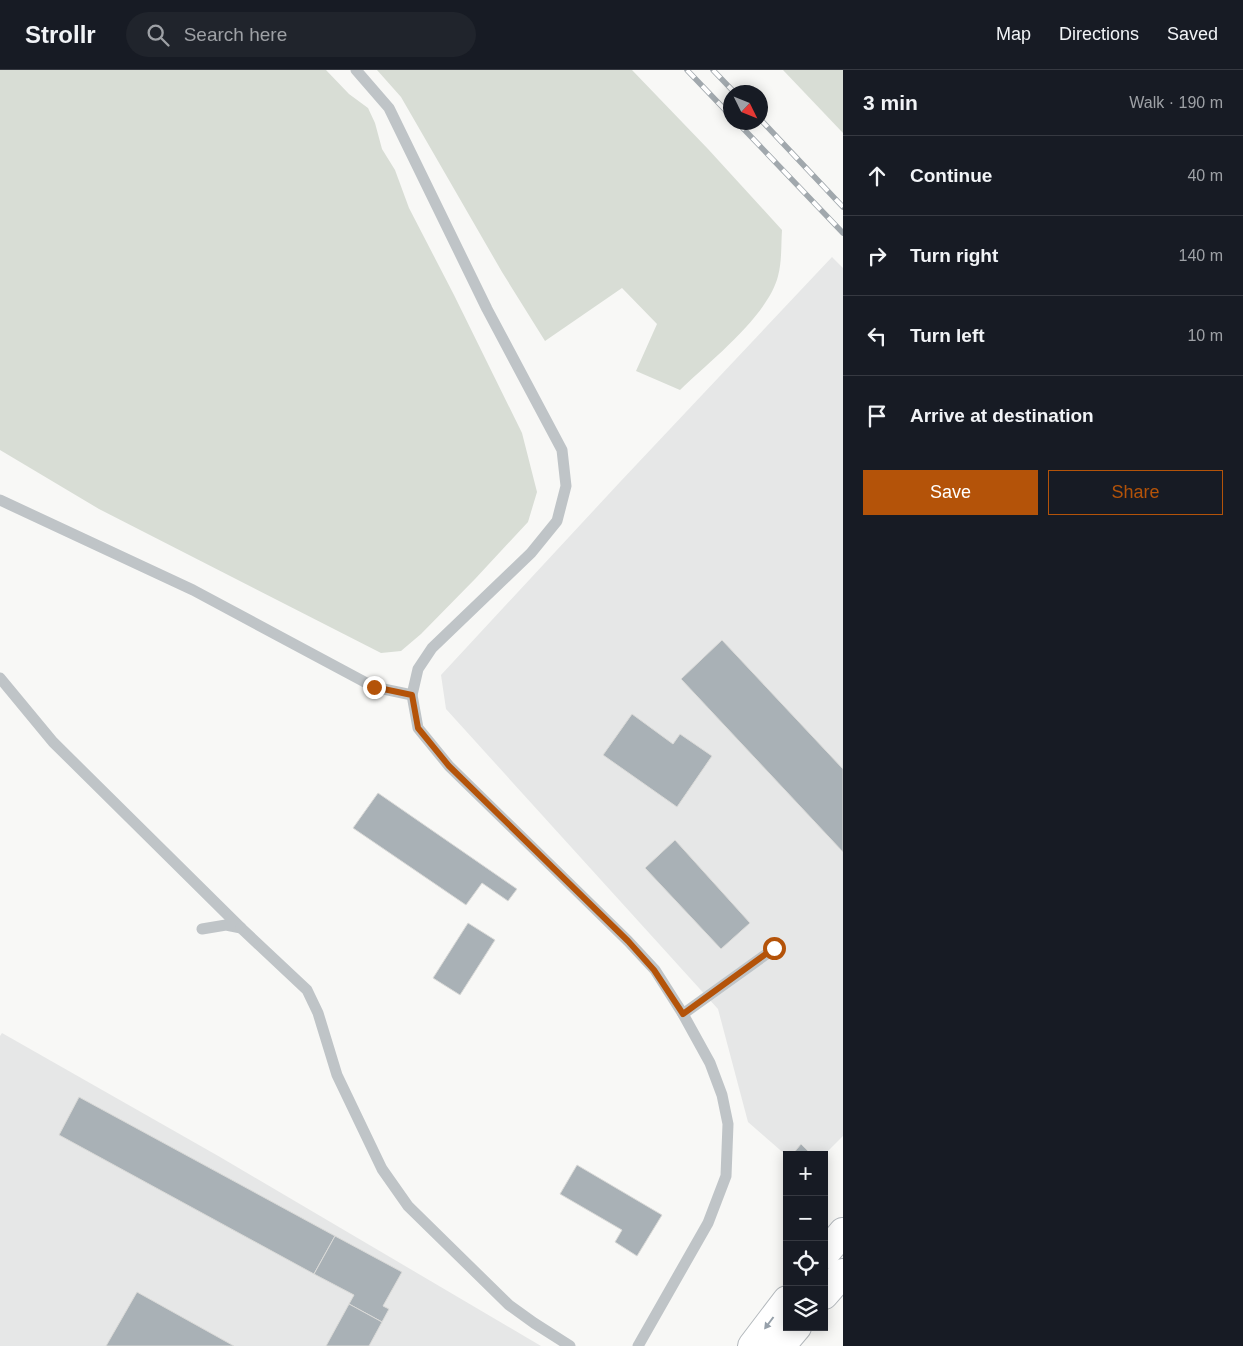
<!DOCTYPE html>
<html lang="en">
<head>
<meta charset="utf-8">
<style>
  :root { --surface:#171b24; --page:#20242c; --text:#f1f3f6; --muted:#9ea1a6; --line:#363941; --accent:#b45309 }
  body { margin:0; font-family:Arial,sans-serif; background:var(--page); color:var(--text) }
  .controls { position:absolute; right:15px; bottom:15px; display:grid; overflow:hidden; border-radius:0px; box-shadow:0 2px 12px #0003 }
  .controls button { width:45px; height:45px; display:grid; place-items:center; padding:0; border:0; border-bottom:1px solid var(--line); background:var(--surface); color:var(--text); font:25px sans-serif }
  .compass { position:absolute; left:723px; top:15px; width:45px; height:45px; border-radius:50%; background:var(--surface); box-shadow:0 2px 12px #0003; rotate:133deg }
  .stop { position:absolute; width:15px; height:15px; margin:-11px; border:4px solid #b45309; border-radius:50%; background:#fff }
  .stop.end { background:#b45309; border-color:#fff; box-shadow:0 1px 5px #0008 }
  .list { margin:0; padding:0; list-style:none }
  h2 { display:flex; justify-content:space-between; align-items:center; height:65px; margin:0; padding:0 20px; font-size:21px }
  h2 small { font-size:16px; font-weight:400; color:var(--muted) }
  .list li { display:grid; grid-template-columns:32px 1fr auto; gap:15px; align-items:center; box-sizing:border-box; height:80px; padding:0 20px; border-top:1px solid var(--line) }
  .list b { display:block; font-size:19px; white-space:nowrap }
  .list em { font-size:16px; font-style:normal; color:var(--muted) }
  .actions { display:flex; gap:10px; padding:15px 20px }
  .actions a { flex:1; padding:11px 0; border:1px solid var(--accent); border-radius:0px; text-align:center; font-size:18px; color:var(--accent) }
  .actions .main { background:var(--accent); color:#fff }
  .icon { flex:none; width:28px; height:28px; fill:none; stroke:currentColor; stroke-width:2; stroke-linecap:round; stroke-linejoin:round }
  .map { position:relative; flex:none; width:843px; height:1276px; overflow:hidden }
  header { display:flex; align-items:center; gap:30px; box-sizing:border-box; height:70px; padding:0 25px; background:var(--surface); border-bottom:1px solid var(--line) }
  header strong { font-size:24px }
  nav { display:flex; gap:28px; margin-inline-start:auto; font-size:18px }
  .search { width:350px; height:45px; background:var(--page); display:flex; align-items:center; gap:12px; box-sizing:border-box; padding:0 18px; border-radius:28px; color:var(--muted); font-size:19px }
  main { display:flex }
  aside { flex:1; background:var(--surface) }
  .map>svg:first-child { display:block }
</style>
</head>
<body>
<header>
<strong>Strollr</strong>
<div class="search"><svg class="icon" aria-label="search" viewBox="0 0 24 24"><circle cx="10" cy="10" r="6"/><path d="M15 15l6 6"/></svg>Search here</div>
<nav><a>Map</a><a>Directions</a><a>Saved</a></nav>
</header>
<main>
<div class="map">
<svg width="843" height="1276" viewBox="0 0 843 1276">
  <rect width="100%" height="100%" fill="#f8f8f6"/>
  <g fill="#e6e7e7">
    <polygon points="832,187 843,198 843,1066 824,1085 787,1086 748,1052 718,939 446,639 441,605 620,412"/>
    <polygon points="2,963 220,1087 541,1276 0,1276 0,966"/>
  </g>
  <g fill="#d8ddd5">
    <polygon points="0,0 326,0 349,24 368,38 375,53 382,79 395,100 409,138 454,225 522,363 537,422 528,452 475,509 421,564 401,581 381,583 99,439 0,380"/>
    <path d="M377 0H632L708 79 782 160C781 174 782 192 778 206 768 246 710 291 680 320L636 301 657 254 622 218 545 271 502 202 401 27Z"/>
    <polygon points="783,0 843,0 843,63"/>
  </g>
  <g fill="#a9b1b6" stroke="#dadad8">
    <polygon points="722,570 843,699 843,782 681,609"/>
    <polygon points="632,644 673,674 680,664 712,686 677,737 603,685"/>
    <polygon points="378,723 517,819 508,831 482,813 466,835 353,758"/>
    <polygon points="675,770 750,853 721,879 645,798"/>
    <polygon points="468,853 495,870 460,925 433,908"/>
    <polygon points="79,1027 335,1166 314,1204 59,1065"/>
    <polygon points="801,1074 812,1085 792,1085"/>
    <polygon points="577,1095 662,1145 637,1186 615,1172 622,1160 560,1124"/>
    <polygon points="335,1166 402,1202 383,1236 389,1239 382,1252 349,1234 354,1225 314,1204"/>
    <polygon points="137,1222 234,1276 106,1276"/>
    <polygon points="349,1234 382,1252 369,1276 326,1276"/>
  </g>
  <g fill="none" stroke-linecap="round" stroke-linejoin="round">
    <defs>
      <g id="primary">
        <polyline points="824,1185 843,1162"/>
        <polyline points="824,1225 843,1203"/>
        <polyline points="752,1276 787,1230"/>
        <polyline points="781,1276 797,1257"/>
      </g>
    </defs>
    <use href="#primary" stroke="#b3b8bc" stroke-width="30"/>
    <g stroke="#bfc4c7" stroke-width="11">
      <polyline points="356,0 389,38 487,239 562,380 566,416 557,451 531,483 432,578 418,599 412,625 418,658 449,696 628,871 655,900 683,944"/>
      <polyline points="0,430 193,520 374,617 412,625"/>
      <polyline points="0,608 53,672 241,858 226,855 202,859"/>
      <polyline points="241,858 307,920 318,943 337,1005 382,1099 408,1136 509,1235 534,1253 570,1276"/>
      <polyline points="638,1276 708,1153 726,1106 728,1054 722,1025 710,993 683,944 775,878"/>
    </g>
    <use href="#primary" stroke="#fff" stroke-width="28"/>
    <defs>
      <g id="rail">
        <polyline points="687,0 730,45"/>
        <polyline points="713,0 734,22"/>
        <polyline points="760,49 843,137"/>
        <polyline points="737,52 843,163"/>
      </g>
    </defs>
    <use href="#rail" stroke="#a1a8ad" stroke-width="5.5"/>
    <use href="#rail" stroke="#fff" stroke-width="4" stroke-dasharray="11" stroke-linecap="butt"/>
  </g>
  <defs><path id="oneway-solid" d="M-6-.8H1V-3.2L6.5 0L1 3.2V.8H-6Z" transform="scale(1.25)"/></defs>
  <use fill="#96a0aa" href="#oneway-solid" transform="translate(769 1253) rotate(127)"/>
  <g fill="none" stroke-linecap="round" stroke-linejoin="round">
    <polyline stroke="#b45309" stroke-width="6" points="374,617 412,625 418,658 449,696 628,871 654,900 683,944 774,878"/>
  </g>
</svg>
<div class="controls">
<button>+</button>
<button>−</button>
<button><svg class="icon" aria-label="locate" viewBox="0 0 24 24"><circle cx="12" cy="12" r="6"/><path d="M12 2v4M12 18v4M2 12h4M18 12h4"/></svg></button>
<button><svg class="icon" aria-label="layers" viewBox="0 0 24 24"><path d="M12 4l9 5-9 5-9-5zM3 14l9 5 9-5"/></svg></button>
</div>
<svg class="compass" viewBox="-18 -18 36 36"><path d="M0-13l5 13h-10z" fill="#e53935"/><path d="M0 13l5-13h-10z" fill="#9ea1a6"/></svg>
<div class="stop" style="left:774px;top:878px"></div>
<div class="stop end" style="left:374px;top:617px"></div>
</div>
<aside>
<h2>3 min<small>Walk · 190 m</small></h2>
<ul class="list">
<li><svg class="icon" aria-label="ahead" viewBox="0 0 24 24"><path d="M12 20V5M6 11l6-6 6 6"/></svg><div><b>Continue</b></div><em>40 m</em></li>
<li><svg class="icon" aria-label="right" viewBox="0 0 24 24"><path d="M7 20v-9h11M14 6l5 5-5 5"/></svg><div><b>Turn right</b></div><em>140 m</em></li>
<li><svg class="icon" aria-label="left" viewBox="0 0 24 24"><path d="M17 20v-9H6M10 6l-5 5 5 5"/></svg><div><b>Turn left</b></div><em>10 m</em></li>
<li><svg class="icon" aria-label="arrive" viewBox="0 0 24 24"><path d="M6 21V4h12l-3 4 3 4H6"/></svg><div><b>Arrive at destination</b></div></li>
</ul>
<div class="actions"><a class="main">Save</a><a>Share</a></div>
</aside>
</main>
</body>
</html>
